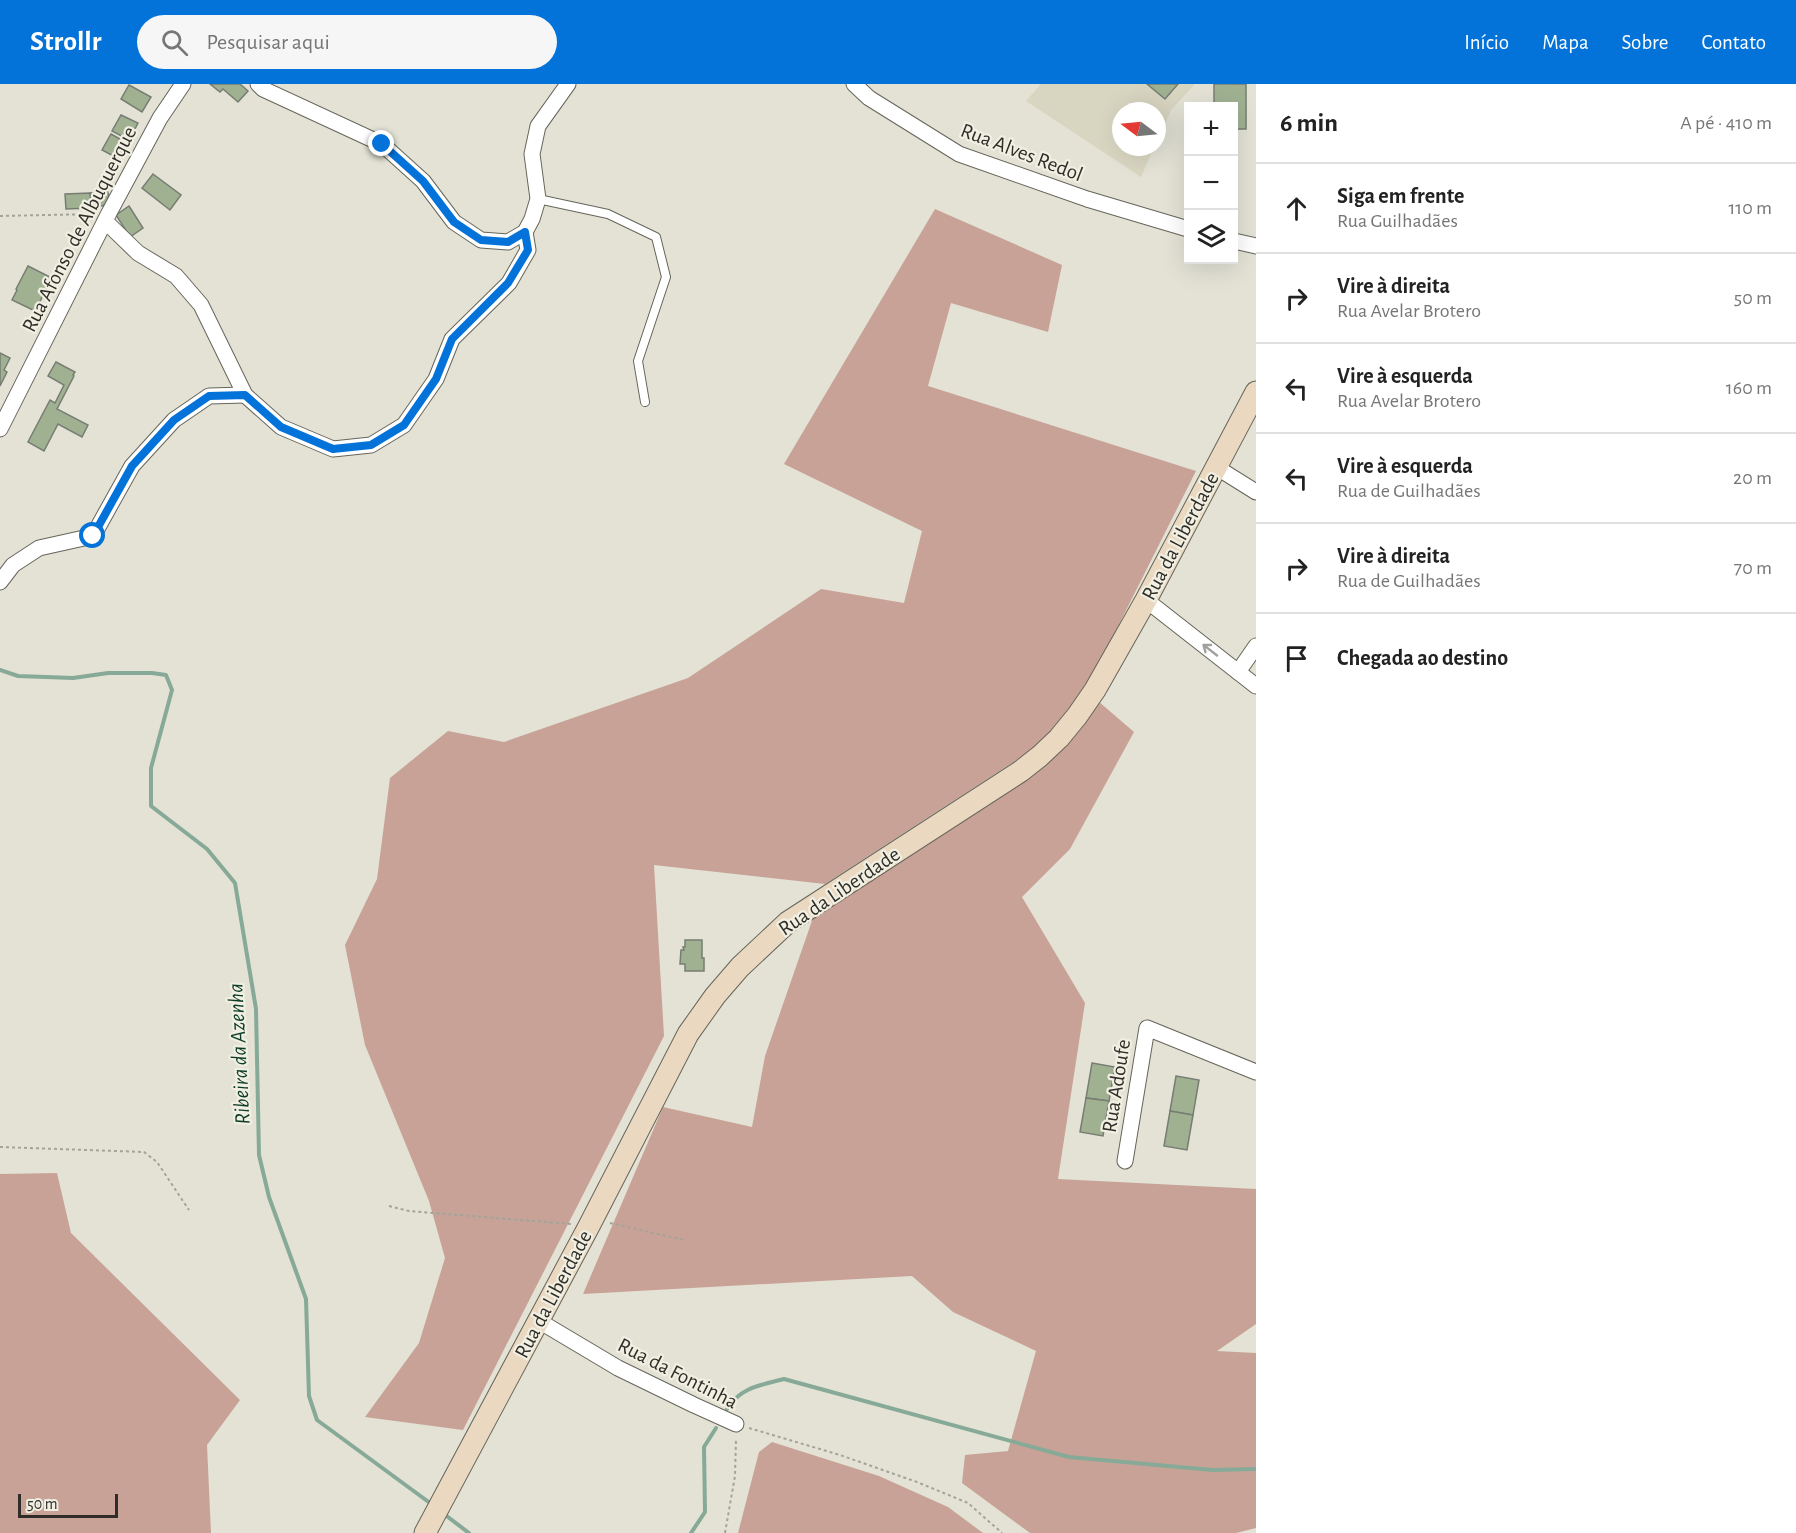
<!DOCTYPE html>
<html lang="pt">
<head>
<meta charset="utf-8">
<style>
  :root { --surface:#fff; --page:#f6f6f6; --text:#222; --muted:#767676; --line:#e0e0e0; --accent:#0372d9 }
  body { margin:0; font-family:"Alegreya Sans",sans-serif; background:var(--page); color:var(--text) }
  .controls { position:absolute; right:18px; top:18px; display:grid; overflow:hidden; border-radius:0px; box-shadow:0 6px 24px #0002 }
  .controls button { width:54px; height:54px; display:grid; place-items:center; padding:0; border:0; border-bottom:2px solid var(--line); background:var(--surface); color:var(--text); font:30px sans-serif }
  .compass { position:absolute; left:1112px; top:18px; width:54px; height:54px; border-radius:50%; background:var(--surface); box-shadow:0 6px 24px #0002; rotate:286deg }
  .scale { position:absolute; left:18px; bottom:15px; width:100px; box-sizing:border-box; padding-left:6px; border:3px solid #2e2d28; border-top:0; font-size:16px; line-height:21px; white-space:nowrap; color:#2e2d28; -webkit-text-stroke:4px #f1efe2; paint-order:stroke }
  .stop { position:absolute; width:18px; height:18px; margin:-14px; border:4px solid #0372d9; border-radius:50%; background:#fff }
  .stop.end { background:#0372d9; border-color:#fff; box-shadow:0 2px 6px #0008 }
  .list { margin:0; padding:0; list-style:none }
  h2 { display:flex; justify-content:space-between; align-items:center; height:78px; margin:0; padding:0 24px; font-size:26px }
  h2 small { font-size:20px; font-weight:400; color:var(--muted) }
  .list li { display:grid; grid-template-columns:39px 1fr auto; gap:18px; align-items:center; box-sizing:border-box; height:90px; padding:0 24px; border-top:2px solid var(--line) }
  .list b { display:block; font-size:22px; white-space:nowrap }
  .list p { margin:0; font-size:20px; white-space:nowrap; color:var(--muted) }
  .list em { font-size:20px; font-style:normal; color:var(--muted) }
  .icon { flex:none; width:33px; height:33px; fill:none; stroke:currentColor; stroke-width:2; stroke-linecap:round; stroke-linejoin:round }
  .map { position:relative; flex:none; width:1256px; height:1449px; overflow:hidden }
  header { display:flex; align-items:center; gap:36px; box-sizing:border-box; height:84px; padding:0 30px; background:var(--accent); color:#fff }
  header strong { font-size:28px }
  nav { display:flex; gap:33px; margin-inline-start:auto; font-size:21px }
  .search { width:420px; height:54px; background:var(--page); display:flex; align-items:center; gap:15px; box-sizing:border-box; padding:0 21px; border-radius:33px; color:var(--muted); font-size:22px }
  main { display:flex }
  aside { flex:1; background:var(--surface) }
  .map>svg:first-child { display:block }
</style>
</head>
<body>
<header>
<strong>Strollr</strong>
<div class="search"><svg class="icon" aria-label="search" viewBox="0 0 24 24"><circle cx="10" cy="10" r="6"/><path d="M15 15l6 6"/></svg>Pesquisar aqui</div>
<nav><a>Início</a><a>Mapa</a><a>Sobre</a><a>Contato</a></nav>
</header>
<main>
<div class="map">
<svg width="1256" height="1449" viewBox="0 0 1256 1449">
  <rect width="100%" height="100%" fill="#e3e2d5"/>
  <polygon fill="#d8d5c1" points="1041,0 1195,0 1171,26 1157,57 1157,27 1121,27 1121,63 1154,63 1141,93 1026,17"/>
  <g fill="#c8a297">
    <polygon points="935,125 1062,181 1048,248 951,219 928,302 1196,387 1085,608 1043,659 825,800 654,781 664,952 463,1346 365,1333 419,1259 445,1174 429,1117 365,961 345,861 377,795 390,694 448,647 504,658 688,594 821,505 904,519 922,447 784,380"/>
    <polygon points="1098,617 1134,648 1070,765 1022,813 1085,919 1058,1095 1256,1105 1256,1240 1217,1267 1256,1269 1256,1444 1236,1449 1030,1449 962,1399 965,1371 1008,1367 1036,1267 953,1228 912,1192 583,1210 663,1023 752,1043 765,972 814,831 1018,701 1071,656"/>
    <polygon points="57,1089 71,1149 240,1316 207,1361 211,1449 0,1449 0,1090"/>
    <polygon points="772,1358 879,1392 948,1423 983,1449 738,1449 759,1368"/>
  </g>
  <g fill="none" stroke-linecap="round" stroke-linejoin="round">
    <g stroke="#86aa97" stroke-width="4">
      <polyline points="0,586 18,592 73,594 108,589 152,589 166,591 172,606 151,684 151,722 207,765 235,799 256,925 259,1071 269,1113 306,1215 309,1312 317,1336 430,1419"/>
      <path d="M727 1325C740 1303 762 1301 784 1295L1069 1373 1212 1386 1256 1385"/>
      <polyline points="444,1430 469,1449"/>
      <polyline points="691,1449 705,1428 704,1363 716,1344"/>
    </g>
  </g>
  <g fill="#a0b192" stroke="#777d73" stroke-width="1.5">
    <polygon points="210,0 240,0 248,7 238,18 223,5 220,8"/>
    <polygon points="1147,0 1178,0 1165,15"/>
    <polygon points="1214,0 1246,0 1246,45 1234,45 1234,22 1214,22"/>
    <polygon points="129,1 151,13 142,28 121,15"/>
    <polygon points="121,31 138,39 129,56 112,47"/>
    <polygon points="111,50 127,59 119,75 102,66"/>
    <polygon points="153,90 181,111 170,126 142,104"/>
    <polygon points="107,106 109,112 105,121 91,124 90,109"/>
    <polygon points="90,109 91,124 66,125 65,110"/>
    <polygon points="129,122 143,144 130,153 116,131"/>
    <polygon points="28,182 52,194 35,227 12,216 17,206 16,205"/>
    <polygon points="0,269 10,274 4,286 7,288 0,302"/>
    <polygon points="56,278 75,288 73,291 74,292 57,325 88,341 82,353 58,340 44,367 28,358 50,316 55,319 64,301 48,292"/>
    <polygon points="685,856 702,856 702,874 704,874 704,887 685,887 685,880 680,880 681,866 684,866 683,863 685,863"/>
    <polygon points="1092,979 1115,983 1109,1017 1086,1014"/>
    <polygon points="1176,992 1199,996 1193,1031 1170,1027"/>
    <polygon points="1086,1014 1109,1017 1103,1052 1080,1048"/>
    <polygon points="1170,1027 1193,1031 1187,1066 1164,1062"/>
  </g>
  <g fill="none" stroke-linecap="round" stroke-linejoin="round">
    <defs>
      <polyline id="lane" points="538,115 608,130 656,153 666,193 638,277 645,318"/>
      <g id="street">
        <polyline points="258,0 263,5 382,60 423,97 454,138 481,156 508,158 525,148 532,135 538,115 532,70 538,42 568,0"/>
        <polyline points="854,0 869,14 959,70 1087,115 1188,145"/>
        <polyline points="105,137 138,169 176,192 201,221 245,311 281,343 333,365 371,361 404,341 436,295 452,255 509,199 528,166 525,148"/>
        <polyline points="1234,157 1256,162"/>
        <polyline points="0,345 109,129 160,34 183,0"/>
        <polyline points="1216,383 1256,408"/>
        <polyline points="0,498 13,481 39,464 93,452 132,382 174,336 209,312 245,311"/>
        <polyline points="1146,516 1256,602"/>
        <polyline points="1238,588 1256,562"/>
        <polyline points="1125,1077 1147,944 1256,988"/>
        <polyline points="539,1237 618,1284 694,1321 736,1340"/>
      </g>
      <polyline id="secondary" points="425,1449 588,1144 688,950 715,912 740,883 788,838 1021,687 1040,672 1059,654 1077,632 1095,606 1146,516 1256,308"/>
    </defs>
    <use href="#lane" stroke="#66655a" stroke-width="10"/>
    <use href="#street" stroke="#66655a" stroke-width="17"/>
    <use href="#secondary" stroke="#66655a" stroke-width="23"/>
    <g stroke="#a4a399" stroke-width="2" stroke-dasharray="3 3" stroke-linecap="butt">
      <polyline points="0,132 94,130"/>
      <polyline points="0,1063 144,1068 157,1078 189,1126"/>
      <polyline points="389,1122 409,1127 571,1140"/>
      <polyline points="610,1139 684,1156"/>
      <polyline points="749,1344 840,1371 917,1398 968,1419 1002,1449"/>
      <polyline points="725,1449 735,1392 736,1354"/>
    </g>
    <use href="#lane" stroke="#fff" stroke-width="8"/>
    <use href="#street" stroke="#fff" stroke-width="15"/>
    <use href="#secondary" stroke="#ead8c1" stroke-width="21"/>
  </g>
  <defs><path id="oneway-shaft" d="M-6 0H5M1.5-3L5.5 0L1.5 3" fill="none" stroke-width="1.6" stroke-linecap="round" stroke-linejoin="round" transform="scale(1.5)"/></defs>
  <use stroke="#a1a09e" href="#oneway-shaft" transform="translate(1210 566) rotate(-142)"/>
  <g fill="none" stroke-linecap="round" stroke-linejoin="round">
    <polyline stroke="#0372d9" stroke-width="8" points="93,452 132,382 174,336 209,312 245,311 281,343 333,365 371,361 404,341 436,295 452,255 508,199 528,166 525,148 508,158 481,156 454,138 423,97 382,60"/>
  </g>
  <g text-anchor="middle" stroke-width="4.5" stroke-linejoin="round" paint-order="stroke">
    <g font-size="21" fill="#2e2d28" stroke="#f1efe2">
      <text transform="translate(1022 68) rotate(21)" y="7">Rua Alves Redol</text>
      <text transform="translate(79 145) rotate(-63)" y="7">Rua Afonso de Albuquerque</text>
      <text transform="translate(1180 452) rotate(-62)" y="7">Rua da Liberdade</text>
      <text transform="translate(839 807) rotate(-34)" y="7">Rua da Liberdade</text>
      <text transform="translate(1116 1002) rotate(-81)" y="7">Rua Adoufe</text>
      <text transform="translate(553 1210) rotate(-62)" y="7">Rua da Liberdade</text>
      <text transform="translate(678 1289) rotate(27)" y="7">Rua da Fontinha</text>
    </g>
    <g font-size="22" font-style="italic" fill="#0b3c28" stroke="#f1efe2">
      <text transform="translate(238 970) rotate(-93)" y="8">Ribeira da Azenha</text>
    </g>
  </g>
</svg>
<div class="controls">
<button>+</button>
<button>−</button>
<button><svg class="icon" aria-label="layers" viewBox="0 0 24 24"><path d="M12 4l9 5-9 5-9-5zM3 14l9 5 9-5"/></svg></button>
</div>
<svg class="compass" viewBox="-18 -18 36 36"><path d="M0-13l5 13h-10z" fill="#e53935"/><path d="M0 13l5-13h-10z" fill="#767676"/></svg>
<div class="scale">50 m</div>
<div class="stop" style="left:93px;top:452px"></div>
<div class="stop end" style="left:382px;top:60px"></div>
</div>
<aside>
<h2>6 min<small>A pé · 410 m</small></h2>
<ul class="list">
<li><svg class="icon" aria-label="ahead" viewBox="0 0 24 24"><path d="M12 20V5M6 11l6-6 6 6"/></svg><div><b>Siga em frente</b><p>Rua Guilhadães</p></div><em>110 m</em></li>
<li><svg class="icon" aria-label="right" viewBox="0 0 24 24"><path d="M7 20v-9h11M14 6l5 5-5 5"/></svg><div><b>Vire à direita</b><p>Rua Avelar Brotero</p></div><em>50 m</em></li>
<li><svg class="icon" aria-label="left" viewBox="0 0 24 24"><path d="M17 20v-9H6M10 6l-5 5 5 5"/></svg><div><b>Vire à esquerda</b><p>Rua Avelar Brotero</p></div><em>160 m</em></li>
<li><svg class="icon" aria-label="left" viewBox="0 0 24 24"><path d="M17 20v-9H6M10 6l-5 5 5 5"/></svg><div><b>Vire à esquerda</b><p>Rua de Guilhadães</p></div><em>20 m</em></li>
<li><svg class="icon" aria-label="right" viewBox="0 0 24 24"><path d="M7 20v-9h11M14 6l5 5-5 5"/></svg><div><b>Vire à direita</b><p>Rua de Guilhadães</p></div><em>70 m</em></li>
<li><svg class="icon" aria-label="arrive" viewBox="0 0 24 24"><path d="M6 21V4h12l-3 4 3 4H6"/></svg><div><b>Chegada ao destino</b></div></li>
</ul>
</aside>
</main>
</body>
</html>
